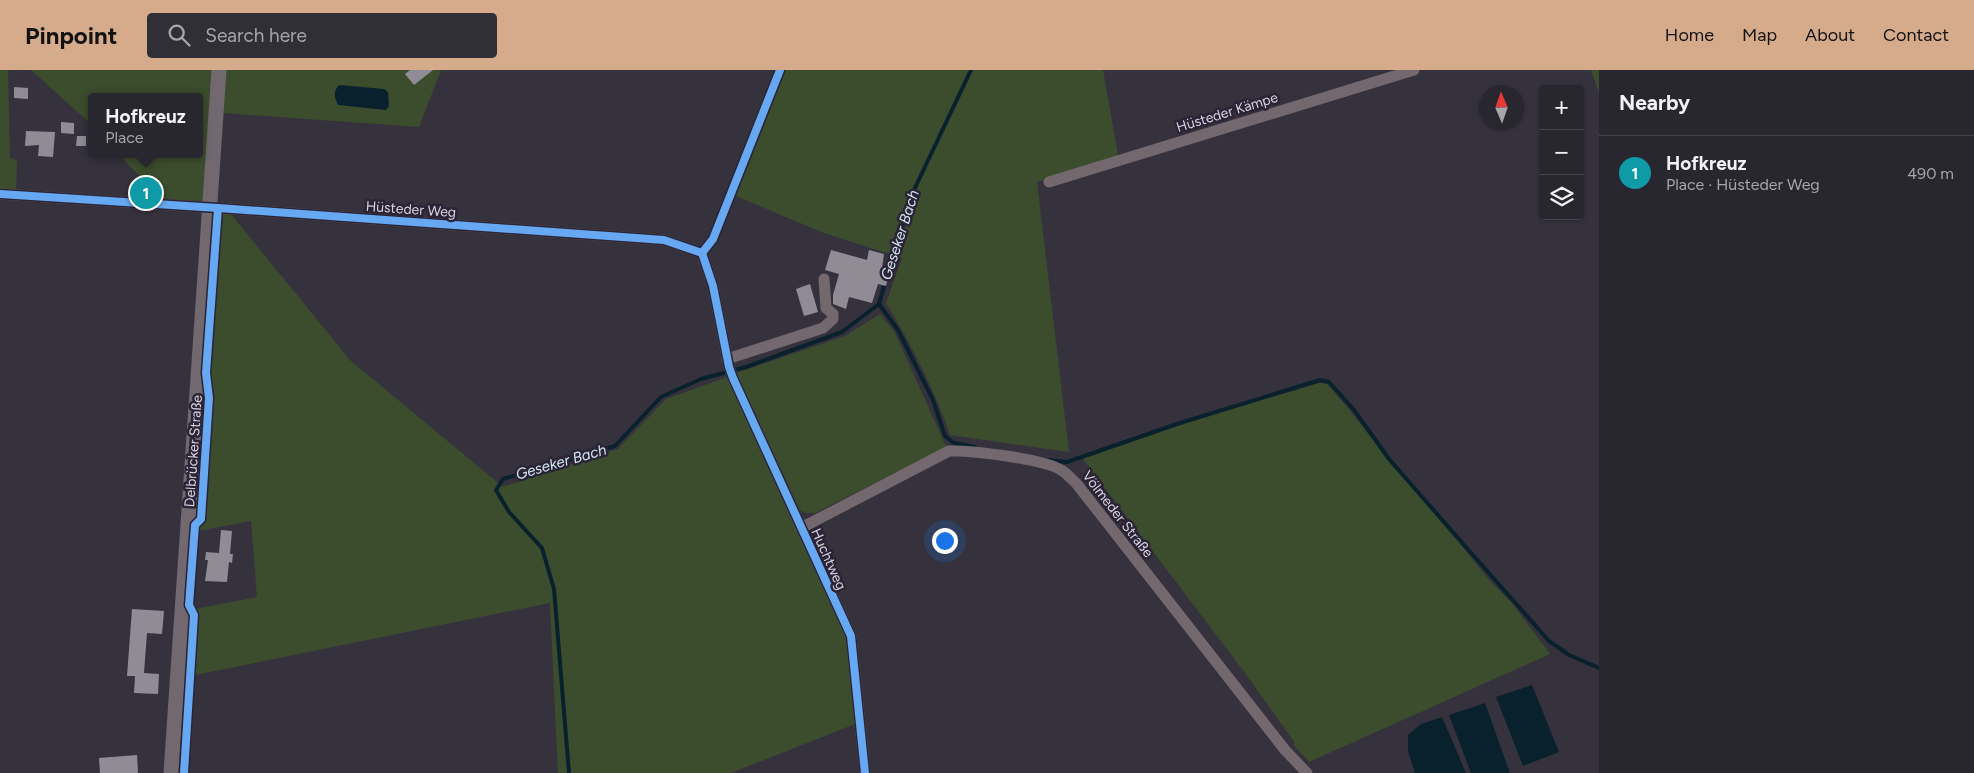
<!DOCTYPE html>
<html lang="en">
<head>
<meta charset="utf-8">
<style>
  :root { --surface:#28262e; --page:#302e36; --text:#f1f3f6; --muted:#a5a5aa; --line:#44434a; --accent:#d6ab8b }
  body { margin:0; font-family:Figtree,sans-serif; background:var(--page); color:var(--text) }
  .controls { position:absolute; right:15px; top:15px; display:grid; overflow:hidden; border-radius:5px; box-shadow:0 1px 4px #0004 }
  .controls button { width:45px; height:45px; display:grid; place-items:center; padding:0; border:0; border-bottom:1px solid var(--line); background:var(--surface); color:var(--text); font:25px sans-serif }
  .compass { position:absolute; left:1479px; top:15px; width:45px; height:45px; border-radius:50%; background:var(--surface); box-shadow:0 1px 4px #0004; rotate:358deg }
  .you { position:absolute; left:944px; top:470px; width:18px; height:18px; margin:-12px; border:4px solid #fff; border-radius:50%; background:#1a73e8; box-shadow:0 0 0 8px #1a73e833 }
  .badge { display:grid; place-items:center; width:32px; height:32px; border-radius:50%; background:var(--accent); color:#fff; font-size:16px; font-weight:700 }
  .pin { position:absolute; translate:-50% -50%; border:2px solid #fff; box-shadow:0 1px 5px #0006 }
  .popup { position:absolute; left:88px; top:23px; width:115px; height:65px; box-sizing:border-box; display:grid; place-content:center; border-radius:5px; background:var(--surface); filter:drop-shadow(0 1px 4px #0005); font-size:16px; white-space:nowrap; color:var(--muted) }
  .popup b { font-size:19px; color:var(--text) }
  .popup::after { content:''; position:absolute; left:50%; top:100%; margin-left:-10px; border:10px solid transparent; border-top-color:var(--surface) }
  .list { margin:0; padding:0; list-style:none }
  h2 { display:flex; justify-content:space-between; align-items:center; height:65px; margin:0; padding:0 20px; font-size:21px }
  h2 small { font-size:16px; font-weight:400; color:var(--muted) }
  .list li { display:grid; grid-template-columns:32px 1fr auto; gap:15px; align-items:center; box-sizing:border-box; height:75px; padding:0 20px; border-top:1px solid var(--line) }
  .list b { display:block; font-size:19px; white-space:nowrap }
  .list p { margin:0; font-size:16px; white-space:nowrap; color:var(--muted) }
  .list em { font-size:16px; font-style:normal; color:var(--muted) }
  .icon { flex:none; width:28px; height:28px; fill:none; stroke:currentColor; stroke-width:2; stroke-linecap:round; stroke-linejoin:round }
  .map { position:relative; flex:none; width:1599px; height:703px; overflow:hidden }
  header { display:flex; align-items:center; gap:30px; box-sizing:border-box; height:70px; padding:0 25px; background:var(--accent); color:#111 }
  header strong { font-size:24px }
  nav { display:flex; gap:28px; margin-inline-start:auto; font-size:18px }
  .search { width:350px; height:45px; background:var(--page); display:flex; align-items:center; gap:12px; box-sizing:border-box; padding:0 18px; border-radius:5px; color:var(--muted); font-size:19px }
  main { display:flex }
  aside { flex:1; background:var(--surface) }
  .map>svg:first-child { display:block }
</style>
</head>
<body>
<header>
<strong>Pinpoint</strong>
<div class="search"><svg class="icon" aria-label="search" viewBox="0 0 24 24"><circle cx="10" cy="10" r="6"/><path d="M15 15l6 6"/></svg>Search here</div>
<nav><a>Home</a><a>Map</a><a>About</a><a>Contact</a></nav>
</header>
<main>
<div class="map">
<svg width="1599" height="703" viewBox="0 0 1599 703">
  <rect width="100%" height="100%" fill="#36323d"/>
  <g fill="#3c4d2d">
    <polygon points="0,0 8,0 10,88 17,90 16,122 0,121"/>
    <polygon points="31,0 213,0 203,131 160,129 119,84 200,84 200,27 92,27 92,55"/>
    <polygon points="225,0 441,0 419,57 222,43"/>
    <path d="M786 0H1103L1118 85 1037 112 1069 382 950 365C934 318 912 275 886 233L902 188 824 163 736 126Z"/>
    <polygon points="1591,0 1599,0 1599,23"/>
    <polygon points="222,142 230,143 350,290 503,417 618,379 666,329 727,307 846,567 855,654 731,703 558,703 550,533 195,605 195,539 257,527 251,451 198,461 206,449 214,325 210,303"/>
    <polygon points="880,244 895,263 945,374 951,377 933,384 815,443 806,443 800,440 736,303 845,266"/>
    <polygon points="1320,313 1327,314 1351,342 1389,390 1470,486 1489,510 1511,532 1550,584 1309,692 1293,674 1295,673 1245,603 1083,389 1122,374 1181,354"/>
  </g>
  <g fill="#08212d">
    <path d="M339 15 384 19 388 22 389 36 386 40 338 35C334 27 333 22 339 15Z"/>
    <polygon points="1532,615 1559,682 1523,696 1496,627"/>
    <polygon points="1485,633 1510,703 1471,703 1449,645"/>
    <polygon points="1442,647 1466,703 1415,703 1408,681 1408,665 1421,654"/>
  </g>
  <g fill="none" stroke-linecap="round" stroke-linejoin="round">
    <g stroke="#08212d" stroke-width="4">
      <polyline points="888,204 913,122 971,0"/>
      <polyline points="879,234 898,260 933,330 945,366 954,373 975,377"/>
      <polyline points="1049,390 1067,392 1180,353 1320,310 1329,312 1354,340 1389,389 1472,484 1549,571 1569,585 1599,598"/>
      <polyline points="569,703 554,519 542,478 509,442 496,420 503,409 615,376 661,327 701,309 746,297 842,262 879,234 885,213"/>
    </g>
  </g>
  <g fill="#8f8c95">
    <polygon points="410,0 433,0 414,15 405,4"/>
    <polygon points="14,17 28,18 28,29 14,28"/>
    <polygon points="61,52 74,53 74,64 61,63"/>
    <polygon points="26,61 55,62 53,87 38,86 39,75 25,76"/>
    <polygon points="77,66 86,66 86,76 76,76"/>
    <polygon points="831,180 867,190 869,180 884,184 882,198 890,200 886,216 878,214 872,233 849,227 846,239 833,234 833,225 839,204 825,200"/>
    <polygon points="810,214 818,242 804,246 796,219"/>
    <polygon points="221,460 232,461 230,484 233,484 232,493 229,492 227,512 205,511 208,490 205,490 206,482 219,483"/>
    <polygon points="132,539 164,541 162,564 147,563 144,603 159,604 158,624 134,623 135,606 127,606"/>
    <polygon points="137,685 138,703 100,703 99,688"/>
  </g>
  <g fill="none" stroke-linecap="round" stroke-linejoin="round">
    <g stroke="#72686d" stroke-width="11">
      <polyline points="1049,112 1414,0"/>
      <polyline points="0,124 218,138 664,170 702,183 713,216 729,297 733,308 851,566 865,703"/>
      <polyline points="727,289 823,258 833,249 833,244 826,238 824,209"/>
      <path d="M801 458 949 381C970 380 1044 389 1061 400 1067 403 1071 409 1076 413L1285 680 1307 703"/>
    </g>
    <polyline stroke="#72686f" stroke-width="15" points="171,703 219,0"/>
    <defs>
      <g id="cycleway">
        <polyline points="0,124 218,138 664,170 702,183"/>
        <polyline points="702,183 713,216 729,297 733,308 851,566 865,703"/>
        <polyline points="702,183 713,169 780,0"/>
        <polyline points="184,703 194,545 189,535 195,455 201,449 209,328 206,303 218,138"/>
      </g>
    </defs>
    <use href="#cycleway" stroke="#2b2436" stroke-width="11"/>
    <use href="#cycleway" stroke="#66a8f1" stroke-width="8"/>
  </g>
  <g text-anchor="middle" stroke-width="5" stroke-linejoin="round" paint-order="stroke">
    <g font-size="14" fill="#d8d4e0" stroke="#2b2436">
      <text transform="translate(1227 42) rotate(-17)" y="5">Hüsteder Kämpe</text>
      <text transform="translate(411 139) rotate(4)" y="5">Hüsteder Weg</text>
      <text transform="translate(193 381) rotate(-86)" y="5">Delbrücker Straße</text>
      <text transform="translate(1118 444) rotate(52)" y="5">Völmeder Straße</text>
      <text transform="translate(829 489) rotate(66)" y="5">Huchtweg</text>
    </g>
    <g font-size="15" font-style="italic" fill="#d3e7f3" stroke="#2b2436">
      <text transform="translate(900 165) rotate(-72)" y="5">Geseker Bach</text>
      <text transform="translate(561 392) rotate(-16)" y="5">Geseker Bach</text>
    </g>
  </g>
</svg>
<div class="controls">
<button>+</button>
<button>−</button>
<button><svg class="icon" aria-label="layers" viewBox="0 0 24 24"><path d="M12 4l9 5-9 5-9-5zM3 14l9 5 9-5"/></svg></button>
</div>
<svg class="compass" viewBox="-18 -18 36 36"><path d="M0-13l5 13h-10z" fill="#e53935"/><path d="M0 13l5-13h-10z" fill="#a5a5aa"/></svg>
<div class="you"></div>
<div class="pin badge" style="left:146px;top:123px;background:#0f9aa8">1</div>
<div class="popup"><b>Hofkreuz</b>Place</div>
</div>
<aside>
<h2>Nearby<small></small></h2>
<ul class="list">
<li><span class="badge" style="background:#0f9aa8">1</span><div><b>Hofkreuz</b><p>Place · Hüsteder Weg</p></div><em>490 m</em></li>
</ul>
</aside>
</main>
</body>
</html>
